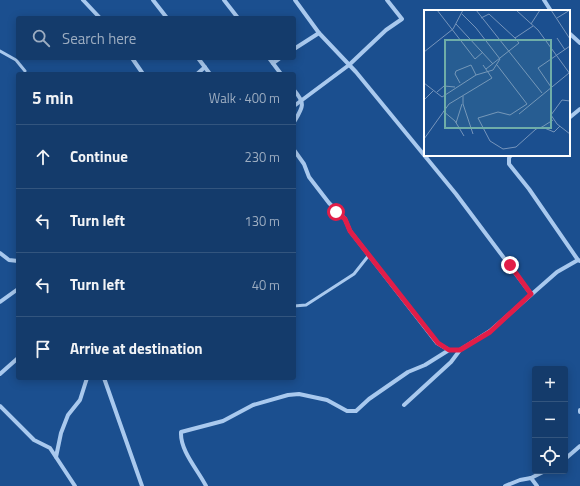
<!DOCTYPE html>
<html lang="en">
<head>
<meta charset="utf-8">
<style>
  :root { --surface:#143b6b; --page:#214673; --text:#f1f3f6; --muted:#9dadc1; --line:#33557e }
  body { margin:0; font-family:"Titillium Web",sans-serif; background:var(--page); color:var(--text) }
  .controls { position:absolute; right:12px; bottom:12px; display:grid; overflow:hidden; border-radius:4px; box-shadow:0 2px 10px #0003 }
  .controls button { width:36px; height:36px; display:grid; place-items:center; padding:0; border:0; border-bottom:1px solid var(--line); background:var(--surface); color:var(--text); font:20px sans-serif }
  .stop { position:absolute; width:12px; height:12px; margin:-9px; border:3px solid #e11d48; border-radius:50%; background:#fff }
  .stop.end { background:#e11d48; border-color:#fff; box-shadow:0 1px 4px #0008 }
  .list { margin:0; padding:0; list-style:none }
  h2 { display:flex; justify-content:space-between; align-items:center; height:52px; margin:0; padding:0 16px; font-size:17px }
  h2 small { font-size:13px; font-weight:400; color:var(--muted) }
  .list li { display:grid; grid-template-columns:26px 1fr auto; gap:12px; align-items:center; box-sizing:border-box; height:64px; padding:0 16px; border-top:1px solid var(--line) }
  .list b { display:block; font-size:15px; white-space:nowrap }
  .list em { font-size:13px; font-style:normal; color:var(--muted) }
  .icon { flex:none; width:22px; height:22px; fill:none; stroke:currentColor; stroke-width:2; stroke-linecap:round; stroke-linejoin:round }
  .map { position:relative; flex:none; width:580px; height:486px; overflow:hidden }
  .search { position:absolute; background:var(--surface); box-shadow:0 2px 10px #0003; left:16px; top:16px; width:280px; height:44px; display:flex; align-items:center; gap:10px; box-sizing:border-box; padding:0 14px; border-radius:4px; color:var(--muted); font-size:15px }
  .panel { position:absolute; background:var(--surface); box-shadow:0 2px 10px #0003; left:16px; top:72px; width:280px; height:308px; border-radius:4px }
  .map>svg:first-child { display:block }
</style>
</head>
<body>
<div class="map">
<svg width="580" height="486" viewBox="0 0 580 486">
  <rect width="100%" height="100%" fill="#1b4f8f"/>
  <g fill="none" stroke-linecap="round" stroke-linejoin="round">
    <g stroke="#a9c9ee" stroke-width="3">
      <polyline points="0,51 16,60 25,71"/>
      <polyline points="294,306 306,305 354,274 369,255"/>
    </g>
    <g stroke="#a9c9ee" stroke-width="4">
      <polyline points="83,0 100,18"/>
      <polyline points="153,0 167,18"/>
      <polyline points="224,0 238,18"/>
      <polyline points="295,0 319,33 356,72 456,194 531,294"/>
      <polyline points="544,0 551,11"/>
      <polyline points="569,33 580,43"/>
      <polyline points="294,49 319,33"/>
      <polyline points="132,58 143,74"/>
      <polyline points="198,58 210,74"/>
      <polyline points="269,58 281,74"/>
      <polyline points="273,63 280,58"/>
      <polyline points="197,74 205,67"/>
      <path d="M294 90C306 104 303 107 294 122"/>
      <polyline points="294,106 349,65 386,30 402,19 387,0"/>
      <polyline points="569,118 580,109"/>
      <polyline points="294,150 304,164 309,177 329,203 345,219 350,231 437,343 449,350 460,350"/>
      <polyline points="511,155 509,158 509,164 529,189 578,260"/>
      <polyline points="0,253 9,260 18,261"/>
      <polyline points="0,302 18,289"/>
      <polyline points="0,374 18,358"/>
      <polyline points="104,378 142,486"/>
      <polyline points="404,405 451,362 460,350 490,331 557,272 578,260 580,261"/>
      <polyline points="0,406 34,440 50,448 75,486"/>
      <polyline points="580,410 580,412"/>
      <polyline points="56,457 61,433 68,415 80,400 87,378"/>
      <polyline points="565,459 580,446"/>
      <polyline points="531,478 545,471"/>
      <path d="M206 486C198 470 180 451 181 432L223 421 253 405 288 395 299 394 327 400 347 411H356L369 399 408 372 425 365 449 350"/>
      <polyline points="505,486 520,480 531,478 537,486"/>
    </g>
  </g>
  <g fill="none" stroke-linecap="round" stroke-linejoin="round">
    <polyline stroke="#e11d48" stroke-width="5" points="336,212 345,219 350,231 438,343 449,350 460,350 490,332 531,294 510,265"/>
  </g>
  <g transform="translate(424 10)">
    <rect width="146" height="146" fill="#1b4f8f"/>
    <path fill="none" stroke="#7695bc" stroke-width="1" d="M13 0 51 49 59 42M52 0 118 83M92 0 114 20 146 64M127 0 146 29M57 8 65 4 91 28M133 8 146 0M32 14 69 54M107 14 116 0M133 28 141 40M0 42 29 19 39 0M73 55 103 94M62 59 95 33 91 28 109 16M0 73 18 87 52 65 69 60 76 49 52 18 38 4M36 73 31 64 32 61 47 55 52 65M127 77 114 58 146 36M13 82 20 76 31 77M39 86V94L49 124M0 90 9 81M146 91 138 90 127 105 133 114 146 124M103 94 86 105 74 102 54 108 66 131 79 139 92 137 112 119 118 117 130 122 136 116M19 101 31 111 40 126M95 104 145 63M32 113 38 94M118 117 129 110M0 129 25 94 68 68 59 55"/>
    <path fill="#6fada8" fill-opacity="0.15" stroke="#6fada8" stroke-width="2" d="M21 30H127V118H21Z"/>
    <rect width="146" height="146" fill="none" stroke="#fff" stroke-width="2"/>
  </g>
</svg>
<div class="controls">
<button>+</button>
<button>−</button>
<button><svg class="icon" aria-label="locate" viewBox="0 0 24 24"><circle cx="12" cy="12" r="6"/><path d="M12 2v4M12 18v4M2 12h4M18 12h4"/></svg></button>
</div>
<div class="stop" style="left:336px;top:212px"></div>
<div class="stop end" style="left:510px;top:265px"></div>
<div class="search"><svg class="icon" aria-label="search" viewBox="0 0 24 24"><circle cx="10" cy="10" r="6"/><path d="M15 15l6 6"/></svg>Search here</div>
<section class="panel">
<h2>5 min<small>Walk · 400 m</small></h2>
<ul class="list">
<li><svg class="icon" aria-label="ahead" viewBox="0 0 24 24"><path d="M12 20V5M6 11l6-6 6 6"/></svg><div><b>Continue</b></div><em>230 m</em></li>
<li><svg class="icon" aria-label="left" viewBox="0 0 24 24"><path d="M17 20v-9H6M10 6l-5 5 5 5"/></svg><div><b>Turn left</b></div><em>130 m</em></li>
<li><svg class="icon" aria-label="left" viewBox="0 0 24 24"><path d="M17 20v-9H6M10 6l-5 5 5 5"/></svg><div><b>Turn left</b></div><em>40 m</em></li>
<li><svg class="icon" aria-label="arrive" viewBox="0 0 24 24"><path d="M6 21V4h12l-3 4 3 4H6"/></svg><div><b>Arrive at destination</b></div></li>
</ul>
</section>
</div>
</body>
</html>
